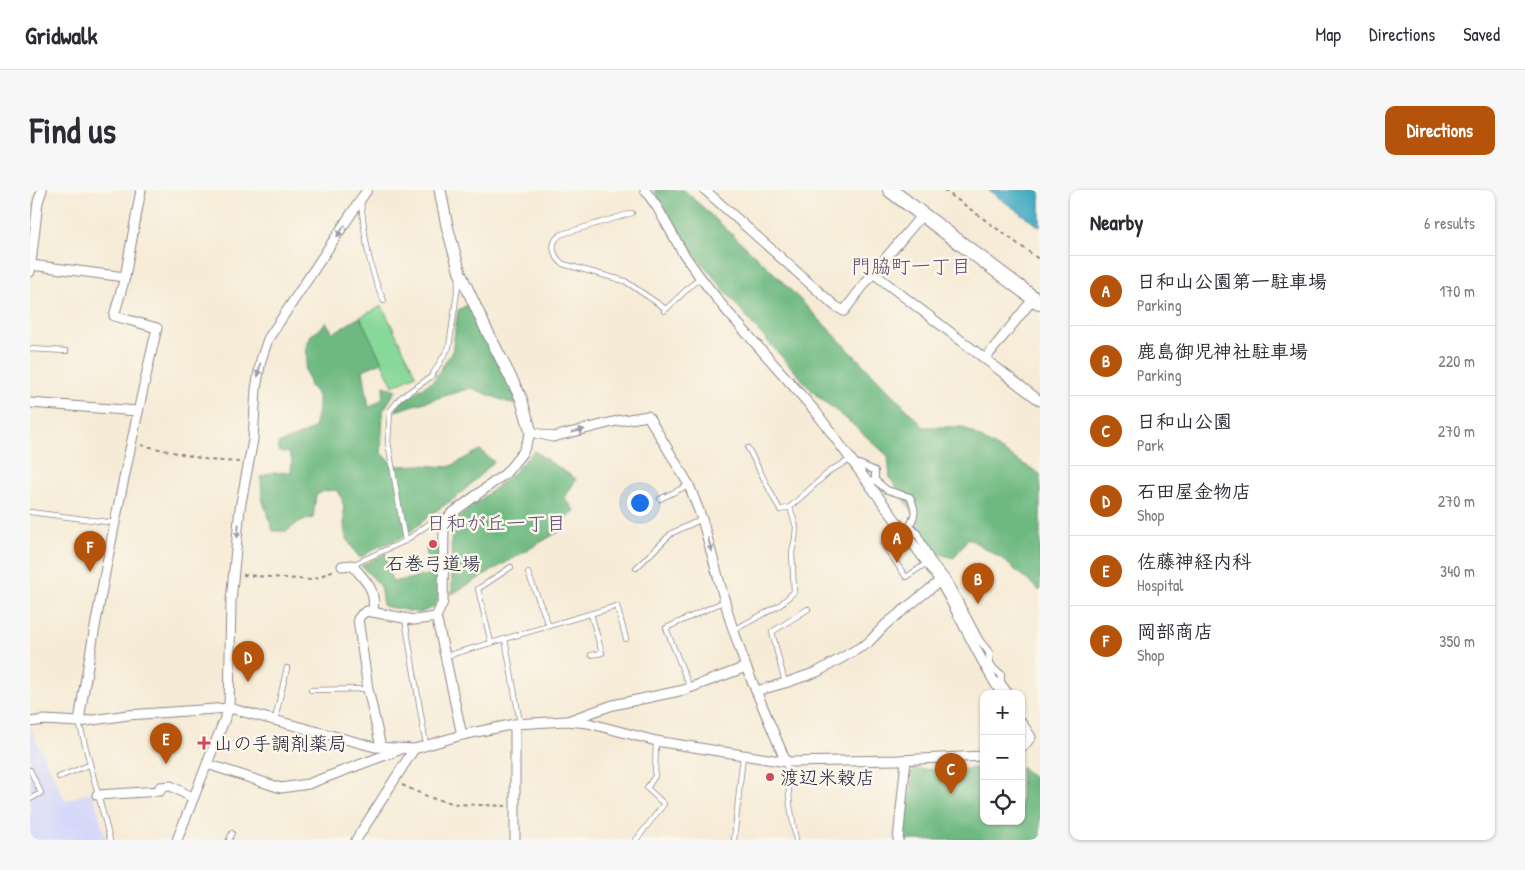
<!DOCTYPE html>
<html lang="en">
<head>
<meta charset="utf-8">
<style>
  :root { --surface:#fff; --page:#f7f7f7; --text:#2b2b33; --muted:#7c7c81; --line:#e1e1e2; --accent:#b45309 }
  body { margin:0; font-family:"Patrick Hand","Klee One",sans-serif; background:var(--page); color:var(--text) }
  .controls { position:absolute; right:15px; bottom:15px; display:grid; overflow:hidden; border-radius:10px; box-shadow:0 1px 4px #0004 }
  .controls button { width:45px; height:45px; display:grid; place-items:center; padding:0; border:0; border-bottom:1px solid var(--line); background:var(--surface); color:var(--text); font:25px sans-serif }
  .you { position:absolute; left:609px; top:312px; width:18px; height:18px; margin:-12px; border:4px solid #fff; border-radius:50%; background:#1a73e8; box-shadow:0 0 0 8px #1a73e833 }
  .badge { display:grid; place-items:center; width:32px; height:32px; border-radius:50%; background:var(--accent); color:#fff; font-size:16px; font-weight:700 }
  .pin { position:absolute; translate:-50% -41px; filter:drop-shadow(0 1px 2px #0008) }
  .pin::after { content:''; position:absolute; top:26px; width:18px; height:15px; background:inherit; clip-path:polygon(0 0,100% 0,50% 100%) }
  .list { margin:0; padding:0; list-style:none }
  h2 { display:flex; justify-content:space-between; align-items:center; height:65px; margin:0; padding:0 20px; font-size:21px }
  h2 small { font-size:16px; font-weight:400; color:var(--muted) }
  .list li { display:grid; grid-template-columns:32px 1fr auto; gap:15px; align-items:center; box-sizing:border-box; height:70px; padding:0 20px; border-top:1px solid var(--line) }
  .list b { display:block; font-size:19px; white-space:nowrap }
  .list p { margin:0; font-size:16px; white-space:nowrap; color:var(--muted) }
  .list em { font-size:16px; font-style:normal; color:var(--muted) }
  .icon { flex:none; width:28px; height:28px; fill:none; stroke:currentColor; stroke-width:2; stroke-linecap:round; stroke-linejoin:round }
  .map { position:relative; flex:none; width:1010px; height:650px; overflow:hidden; border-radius:10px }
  header { display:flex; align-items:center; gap:30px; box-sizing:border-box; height:70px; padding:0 25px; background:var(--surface); border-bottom:1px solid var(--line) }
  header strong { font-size:24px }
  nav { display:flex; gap:28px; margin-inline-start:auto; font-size:18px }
  .intro { display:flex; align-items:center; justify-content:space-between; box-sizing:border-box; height:120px; padding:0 30px }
  h1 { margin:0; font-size:35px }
  .button { padding:12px 22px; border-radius:10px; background:var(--accent); color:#fff; font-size:18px; font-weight:700 }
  main { display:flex; gap:30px; padding:0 30px }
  aside { flex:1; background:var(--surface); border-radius:10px; box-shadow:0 1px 4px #0004 }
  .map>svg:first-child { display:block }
</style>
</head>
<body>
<header>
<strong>Gridwalk</strong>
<nav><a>Map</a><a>Directions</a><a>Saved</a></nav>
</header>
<div class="intro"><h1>Find us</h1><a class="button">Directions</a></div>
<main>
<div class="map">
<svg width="1010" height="650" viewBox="0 0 1010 650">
  <rect width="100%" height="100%" fill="#fbf7ec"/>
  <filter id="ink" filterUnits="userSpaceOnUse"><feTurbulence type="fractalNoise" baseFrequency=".02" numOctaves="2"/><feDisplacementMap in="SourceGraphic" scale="10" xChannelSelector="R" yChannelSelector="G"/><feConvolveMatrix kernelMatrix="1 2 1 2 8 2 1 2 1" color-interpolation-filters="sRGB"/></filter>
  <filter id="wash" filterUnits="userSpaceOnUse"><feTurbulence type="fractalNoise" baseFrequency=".0096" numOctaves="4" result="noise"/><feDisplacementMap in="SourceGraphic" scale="20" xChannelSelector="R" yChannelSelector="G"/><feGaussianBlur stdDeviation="1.12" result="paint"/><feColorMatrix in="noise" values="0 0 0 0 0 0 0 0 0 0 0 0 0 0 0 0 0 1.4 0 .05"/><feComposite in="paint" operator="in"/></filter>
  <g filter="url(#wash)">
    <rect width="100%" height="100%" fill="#f6ebd6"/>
    <polygon fill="#d6d8f9" points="0,537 35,611 57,603 63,604 76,650 0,650"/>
    <polygon fill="#88d999" stroke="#557e6a" points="352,116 386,185 363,196 330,127"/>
    <g fill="#6eb981" stroke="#486e5e">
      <polygon points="624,0 654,0 744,83 894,237 933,237 1010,284 1010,401 971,368 938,348 924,368 904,363 882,321 860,288 858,266 820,232 786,205 725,137 658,56"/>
      <polygon points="439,114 486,207 485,215 441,198 365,221 371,212 403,191 422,162 428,120"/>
      <path d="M330 127 352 172 333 180 339 218 352 209 354 196 366 200 353 221 351 263 367 276 390 275 419 277 450 260 464 272 428 306 403 323 375 346 346 358 330 368C324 361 318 352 315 343 312 328 318 313 306 300L294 301 286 305 283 328 270 331 257 341H243L232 308 231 287 241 283 261 282 262 270 259 263 248 261V254L273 244 284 238 288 220V206L280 196 275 179 277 167 276 156 281 145 289 140 296 132 303 143Z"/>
      <polygon points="504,261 546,289 535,308 545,321 531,332 535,338 422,404 421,336 424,331 482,284"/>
      <polygon points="396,358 408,359 409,407 404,417 390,423 353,416 350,395 331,376 356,363 362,392 399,385"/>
      <polygon points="991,576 1010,594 1010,650 872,650 881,602 883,579 927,580 954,577 954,631 991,631"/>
    </g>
    <polygon fill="#45abc4" stroke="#346680" points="958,0 1010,0 1010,37"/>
  </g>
  <g filter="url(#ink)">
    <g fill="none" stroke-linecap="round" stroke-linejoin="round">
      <defs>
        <g id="service">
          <path d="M331 12C335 47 338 78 354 111"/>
          <path d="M602 23 532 44C518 52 523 66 533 74L595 91 636 119"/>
          <polyline points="634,121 670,87"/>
          <polyline points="0,159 36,161"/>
          <polyline points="718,258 750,320 760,317"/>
          <polyline points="630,309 659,295"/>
          <polyline points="0,322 85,333"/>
          <polyline points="873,340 853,354 876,387 897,373"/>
          <polyline points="375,351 358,252 360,221 370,208 401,187 419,157 429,89"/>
          <polyline points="322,375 375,351 410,326 417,329"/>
          <polyline points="606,378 642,343 672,329"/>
          <polyline points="498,383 519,436"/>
          <polyline points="375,429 396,555"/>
          <polyline points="704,440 750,415 764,402 762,362 765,349 766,337 760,317 801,280 820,270"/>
          <polyline points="475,449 490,533"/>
          <polyline points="461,453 448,399 481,377"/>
          <polyline points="561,465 572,463 561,424"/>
          <polyline points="416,466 587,416 596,449"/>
          <polyline points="755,493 742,442 778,419"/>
          <polyline points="660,498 636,438 695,411"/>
          <polyline points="281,500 338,499"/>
          <polyline points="245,529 257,478"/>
          <polyline points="49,532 80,650"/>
          <polyline points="756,572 760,615 766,650"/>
          <polyline points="0,580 11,603 0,609"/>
          <polyline points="29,587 59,575"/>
          <polyline points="199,650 202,643"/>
          <polyline points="606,650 634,614 617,598 625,586 626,551"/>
          <polyline points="704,650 713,565"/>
        </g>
        <g id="pedestrian">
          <polyline points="829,274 845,281 845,290"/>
          <path d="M837 293 845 290 857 300 880 307C886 320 886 323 880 336"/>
          <polyline points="878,337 880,336 887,343 901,370 918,391"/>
          <path d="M910 391H918L950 451 959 462C959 474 961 478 971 484V492L980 504"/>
        </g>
        <g id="minor">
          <path d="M615 0 627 17 653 63 670 87 696 120 786 222 906 385C930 424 947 466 972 504"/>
          <polyline points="675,0 805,116 814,121 843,83 892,25"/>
          <polyline points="1,75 95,87"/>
          <polyline points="0,82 8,12 12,0"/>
          <polyline points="843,83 1010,211"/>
          <polyline points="955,169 1003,109"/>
          <polyline points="0,213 108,221"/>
          <path d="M312 376 322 375C337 393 346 398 343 422"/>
          <polyline points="726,501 755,493 787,482 838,453 856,434 910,391"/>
          <polyline points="540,530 583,515 654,500 716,477"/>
          <polyline points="0,532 14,530 49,532 98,525 199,518 345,557 384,559 432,545 485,534 537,531 558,533 626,551 756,572 868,570 954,566"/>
          <path d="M49 532C56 482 66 433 75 383 91 301 108 219 127 138L84 126 95 87 111 0"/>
          <polyline points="991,532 1001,547 991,559"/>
          <polyline points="485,534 485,650"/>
          <path d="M432 545C423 506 416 466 406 427L413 412 414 333 421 324 476 283 493 262 501 242 523 247 587 231 618 226 659 295 672 329 700 430 716 477 756 572"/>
          <polyline points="351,557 338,499 328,429 332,424 337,421 384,430 406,427"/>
          <polyline points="177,574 251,598 278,594 369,560"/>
          <polyline points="67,605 130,601 130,597 141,596 163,608"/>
          <polyline points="147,650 199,518 201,411 210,318 223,250 226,199 231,170 238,149 337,0"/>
          <polyline points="326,650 384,559"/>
          <polyline points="868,650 876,570"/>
        </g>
        <polyline id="tertiary" points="410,0 417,36 430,83 454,135 491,208 501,242"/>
        <polyline id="primary" points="860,0 1010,113"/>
      </defs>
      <use href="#service" stroke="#8c8688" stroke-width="6"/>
      <use href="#pedestrian" stroke="#8c8688" stroke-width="8"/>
      <use href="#minor" stroke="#8c8688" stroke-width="11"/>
      <use href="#tertiary" stroke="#8c8688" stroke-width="13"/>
      <use href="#primary" stroke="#8c8688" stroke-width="16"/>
      <g stroke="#8c8688" stroke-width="2" stroke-dasharray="4 4" stroke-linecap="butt">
        <polyline points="914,0 1010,70"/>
        <polyline points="111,255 179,270 209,272"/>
        <polyline points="213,385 282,390 304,380"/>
        <polyline points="372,595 401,608 427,614 476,616"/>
      </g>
      <use href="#service" stroke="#fff" stroke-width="4.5"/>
      <use href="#pedestrian" stroke="#fff" stroke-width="6"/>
      <use href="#minor" stroke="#fff" stroke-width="9"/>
      <use href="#tertiary" stroke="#fff" stroke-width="11"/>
      <use href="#primary" stroke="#fff" stroke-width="14"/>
    </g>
    <defs><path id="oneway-solid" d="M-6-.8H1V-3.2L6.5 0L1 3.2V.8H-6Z" transform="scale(1.25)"/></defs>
    <g fill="#9c9ca7">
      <use href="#oneway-solid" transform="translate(311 41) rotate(124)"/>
      <use href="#oneway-solid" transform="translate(229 180) rotate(100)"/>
      <use href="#oneway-solid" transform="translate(548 241) rotate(-14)"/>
      <use href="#oneway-solid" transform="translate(208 341) rotate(96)"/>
      <use href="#oneway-solid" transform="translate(680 355) rotate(73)"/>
    </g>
  </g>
  <g fill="#d1495b" stroke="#fbf7ec" stroke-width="2">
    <circle cx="403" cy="354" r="5"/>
    <path d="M171.5 545.5h5v5h5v5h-5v5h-5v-5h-5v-5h5z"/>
    <circle cx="740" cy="587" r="5"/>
  </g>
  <g text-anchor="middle" stroke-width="5" stroke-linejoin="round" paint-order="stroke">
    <g font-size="19" fill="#22223b" stroke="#fbf7ec" text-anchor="start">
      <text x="403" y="380" text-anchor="middle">石巻弓道場</text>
      <text x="184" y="560">山の手調剤薬局</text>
      <text x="750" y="594">渡辺米穀店</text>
    </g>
    <g font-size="20" fill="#5c4d74" stroke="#fbf7ec">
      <text x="881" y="83">門脇町一丁目</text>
      <text x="466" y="340">日和が丘一丁目</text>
    </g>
  </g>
</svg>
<div class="controls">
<button>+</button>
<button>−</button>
<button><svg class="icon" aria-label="locate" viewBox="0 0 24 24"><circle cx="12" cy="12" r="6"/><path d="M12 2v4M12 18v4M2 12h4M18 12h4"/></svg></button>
</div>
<div class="you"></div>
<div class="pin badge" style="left:867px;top:373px">A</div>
<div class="pin badge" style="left:948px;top:414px">B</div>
<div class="pin badge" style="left:921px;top:604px">C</div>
<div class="pin badge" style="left:218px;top:492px">D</div>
<div class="pin badge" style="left:136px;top:574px">E</div>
<div class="pin badge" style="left:60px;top:382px">F</div>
</div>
<aside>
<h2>Nearby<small>6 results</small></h2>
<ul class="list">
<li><span class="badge">A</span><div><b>日和山公園第一駐車場</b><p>Parking</p></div><em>170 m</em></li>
<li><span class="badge">B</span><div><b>鹿島御児神社駐車場</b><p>Parking</p></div><em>220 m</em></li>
<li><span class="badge">C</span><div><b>日和山公園</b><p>Park</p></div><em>270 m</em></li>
<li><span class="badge">D</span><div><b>石田屋金物店</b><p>Shop</p></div><em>270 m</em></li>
<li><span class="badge">E</span><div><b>佐藤神経内科</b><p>Hospital</p></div><em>340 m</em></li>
<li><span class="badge">F</span><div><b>岡部商店</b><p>Shop</p></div><em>350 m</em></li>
</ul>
</aside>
</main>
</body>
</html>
